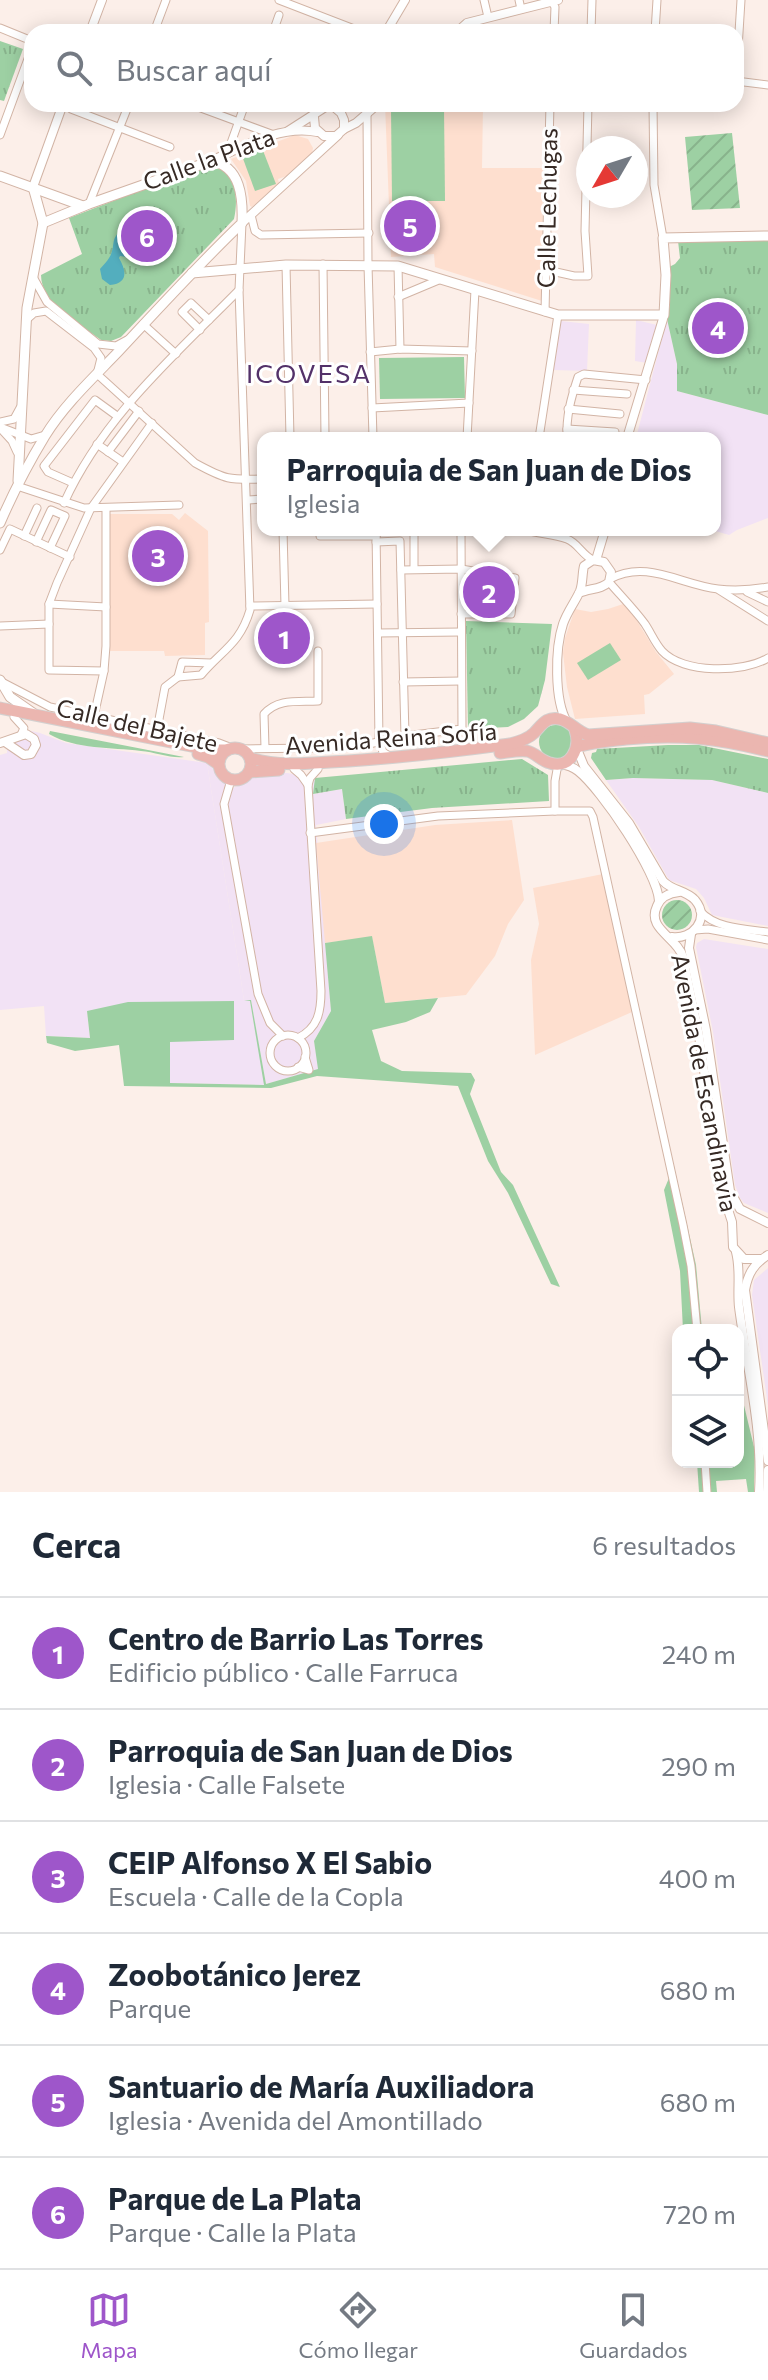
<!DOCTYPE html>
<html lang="es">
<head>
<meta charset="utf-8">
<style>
  :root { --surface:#fff; --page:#f6f6f7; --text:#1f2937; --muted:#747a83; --line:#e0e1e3; --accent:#9e56ca }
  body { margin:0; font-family:Commissioner,sans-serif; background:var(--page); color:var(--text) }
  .controls { position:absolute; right:24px; bottom:24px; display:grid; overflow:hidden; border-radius:16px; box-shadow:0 4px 20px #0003 }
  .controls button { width:72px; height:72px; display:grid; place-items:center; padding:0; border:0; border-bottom:2px solid var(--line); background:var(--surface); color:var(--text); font:40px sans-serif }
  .compass { position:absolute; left:576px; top:136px; width:72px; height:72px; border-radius:50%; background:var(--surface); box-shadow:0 4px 20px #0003; rotate:231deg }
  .you { position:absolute; left:384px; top:824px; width:28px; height:28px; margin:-20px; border:6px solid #fff; border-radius:50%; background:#1a73e8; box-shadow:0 0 0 12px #1a73e833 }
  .badge { display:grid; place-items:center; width:52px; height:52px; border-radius:50%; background:var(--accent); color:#fff; font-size:26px; font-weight:700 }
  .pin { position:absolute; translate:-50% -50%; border:4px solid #fff; box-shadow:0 2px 8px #0006 }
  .popup { position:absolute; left:257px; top:432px; width:464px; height:104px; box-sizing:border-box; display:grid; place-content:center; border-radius:16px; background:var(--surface); filter:drop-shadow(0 2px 6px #0005); font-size:26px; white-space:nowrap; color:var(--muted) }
  .popup b { font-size:30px; color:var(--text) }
  .popup::after { content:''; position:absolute; left:50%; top:100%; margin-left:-16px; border:16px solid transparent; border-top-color:var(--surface) }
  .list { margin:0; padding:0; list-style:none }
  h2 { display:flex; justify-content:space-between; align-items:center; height:104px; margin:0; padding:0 32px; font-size:34px }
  h2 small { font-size:26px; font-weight:400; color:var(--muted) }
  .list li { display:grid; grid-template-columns:52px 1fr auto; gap:24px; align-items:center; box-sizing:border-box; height:112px; padding:0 32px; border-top:2px solid var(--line) }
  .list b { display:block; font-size:30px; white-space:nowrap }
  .list p { margin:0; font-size:26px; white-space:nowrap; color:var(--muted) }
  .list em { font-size:26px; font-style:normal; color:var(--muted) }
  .icon { flex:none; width:44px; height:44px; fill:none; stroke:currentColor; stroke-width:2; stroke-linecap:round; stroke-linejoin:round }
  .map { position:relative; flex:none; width:768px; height:1492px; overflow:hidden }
  .search { position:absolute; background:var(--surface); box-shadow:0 4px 20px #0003; left:24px; right:24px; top:24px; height:88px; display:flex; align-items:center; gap:20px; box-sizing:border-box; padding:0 28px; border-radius:24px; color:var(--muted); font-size:30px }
  .sheet { height:776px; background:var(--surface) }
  nav { display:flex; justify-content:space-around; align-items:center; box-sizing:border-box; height:112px; border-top:2px solid var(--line); background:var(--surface); font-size:22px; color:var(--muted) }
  nav a { display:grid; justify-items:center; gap:4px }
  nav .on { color:var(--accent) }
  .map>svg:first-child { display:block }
</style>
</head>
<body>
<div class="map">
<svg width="768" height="1492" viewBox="0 0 768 1492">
  <defs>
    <pattern id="park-tufts" width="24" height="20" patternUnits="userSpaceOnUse" patternTransform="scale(2)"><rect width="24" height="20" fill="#9dd0a3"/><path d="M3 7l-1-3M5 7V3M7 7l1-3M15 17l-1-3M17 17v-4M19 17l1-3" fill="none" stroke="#88b38c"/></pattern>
    <pattern id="garden-furrows" width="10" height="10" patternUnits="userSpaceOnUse" patternTransform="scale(2)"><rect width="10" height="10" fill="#9dd0a3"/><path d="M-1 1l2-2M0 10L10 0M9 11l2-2" fill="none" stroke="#88b38c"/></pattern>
  </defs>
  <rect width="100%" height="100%" fill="#fcefe9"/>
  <g fill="#f2e2f4">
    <polygon points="636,320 657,325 647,363 635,361"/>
    <polygon points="561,321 589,324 587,371 553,370"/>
    <polygon points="207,763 233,788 242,784 251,775 262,772 287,773 315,778 314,794 342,789 346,819 316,825 331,1011 314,1041 319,1069 266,1084 251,1001 244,1000"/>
    <polygon points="633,778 712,780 768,793 768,926 712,915 704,898 696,889 669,880 639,827 606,780"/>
    <polygon points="704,939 768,949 768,1213 744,1203 740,1198 735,1185 713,1032 696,947 697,943"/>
    <polygon points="768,1268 768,1406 752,1295 754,1280"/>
  </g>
  <g fill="#fedfcf">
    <polygon points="385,104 483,106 482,168 543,168 542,301 435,267 434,254 391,257"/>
    <polygon points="295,135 308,139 313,148 312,154 290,175 278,179 279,183 252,207 250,206 246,181 231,159"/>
    <polygon points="185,513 208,531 209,622 205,623 205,655 165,656 164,651 108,651 107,514 172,514 179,520"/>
    <polygon points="626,603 656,652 674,674 649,694 644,695 645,714 575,719 567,687 563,653 565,638 575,609 591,612 608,609"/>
    <polygon points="512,820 524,900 508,924 495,956 466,995 385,1003 372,937 325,943 316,843 435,825"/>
    <polygon points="603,874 632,1012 535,1055 531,960 539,924 533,888"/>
  </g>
  <g fill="#f2e2f5">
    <polygon points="667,319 677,364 677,391 768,415 768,518 737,530 729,535 712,530 715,530 715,438 636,438"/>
    <polygon points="27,730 40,733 66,743 207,763 244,1000 250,1001 265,1085 170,1083 170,1042 87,1011 90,1038 46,1036 44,1006 0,1010 0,755 7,753 7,737"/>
  </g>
  <g fill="#9dd0a3">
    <polygon points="391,108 444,108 445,201 392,201"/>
    <polygon points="262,148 276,184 255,191 242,156"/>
    <polygon points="464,357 465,398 380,399 379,358"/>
    <polygon points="610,643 621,660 588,680 577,663"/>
    <circle cx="556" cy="742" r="17"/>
    <path d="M50 731 184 757C172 759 155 752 141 751 111 747 77 750 49 734Z"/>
    <polygon points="372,936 385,1003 438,998 430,1012 406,1022 372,1030 381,1061 402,1071 471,1073 475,1080 470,1094 501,1172 513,1185 560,1287 551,1284 508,1193 488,1161 458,1086 317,1076 271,1088 124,1086 119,1045 75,1051 47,1043 46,1036 90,1038 87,1011 128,1002 234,1001 234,1040 170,1042 170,1083 264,1085 250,1001 244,1000 251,1000 266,1084 318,1069 314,1041 331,1011 325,943"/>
    <polygon points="674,1166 696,1265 702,1330 683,1330 680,1271 664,1190"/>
    <polygon points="738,1393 741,1393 755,1451 754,1492 748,1492 746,1479 716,1481 717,1492 699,1492 697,1462 738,1462"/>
  </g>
  <g fill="url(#park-tufts)">
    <polygon points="0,41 23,49 4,101 0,100"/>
    <path d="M206 165C236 165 239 196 234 219L121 337 111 341 101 340C80 324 41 304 41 275L82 254 69 218Z"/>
    <polygon points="768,240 768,415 677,391 677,364 667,319 670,304 669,267 675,264 680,258 678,241"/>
    <polygon points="466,621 552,624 545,680 538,706 524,719 508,727 468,729"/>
    <polygon points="668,745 699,745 768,759 768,793 712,780 633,778 606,780 591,758 592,753 596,752 597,749"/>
    <polygon points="522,759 548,775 549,801 432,808 346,819 342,789 313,794 315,778"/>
  </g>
  <g fill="url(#garden-furrows)">
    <polygon points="732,133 740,208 692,210 685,137"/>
    <circle cx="677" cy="915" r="15"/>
  </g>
  <path fill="#53aebe" d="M125 229 146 243 159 239 163 242 165 258 163 261H160L152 252 142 248 138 249 134 258 120 256 119 258C126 270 129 283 110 285L102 279 100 269C103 265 107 262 109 258 117 246 108 237 125 229Z"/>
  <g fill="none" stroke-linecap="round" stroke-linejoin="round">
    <defs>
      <g id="minor">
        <polyline points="279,0 362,32"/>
        <polyline points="484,0 488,17"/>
        <polyline points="519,0 521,9"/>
        <polyline points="552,2 555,7 554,32"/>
        <polyline points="0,28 32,41"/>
        <polyline points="154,32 166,0"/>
        <polyline points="273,32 279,15"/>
        <polyline points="591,32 592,0"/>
        <polyline points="655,32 657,0"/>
        <polyline points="736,81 741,0"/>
        <polyline points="736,81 768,85"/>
        <polyline points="190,104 274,135"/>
        <polyline points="526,104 550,105"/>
        <polyline points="653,104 654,185 663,238"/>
        <polyline points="71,109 170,147"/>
        <polyline points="367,114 368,265 373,438"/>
        <polyline points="0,135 32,48"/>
        <polyline points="227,154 245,104"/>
        <polyline points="89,204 129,104"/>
        <polyline points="251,215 255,231 261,235 369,233"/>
        <polyline points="323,264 325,438"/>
        <polyline points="286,265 290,438"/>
        <polyline points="398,266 400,349"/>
        <polyline points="547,270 574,276 588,276 585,231 588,104"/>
        <polyline points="33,277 47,302 98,344 116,346 127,340"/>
        <polyline points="398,297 441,279"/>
        <polyline points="545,312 550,104"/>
        <path d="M26 320 34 313 46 311 94 348 101 358 97 374 195 463C226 480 229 480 263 479"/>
        <polyline points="143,324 176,354"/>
        <polyline points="200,330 182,312 191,303 209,320"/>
        <polyline points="370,352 400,349 472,351"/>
        <polyline points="573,390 627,394"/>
        <polyline points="372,408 469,403"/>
        <polyline points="568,409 620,414"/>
        <polyline points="0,422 14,419 20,408"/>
        <polyline points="0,427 31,439 45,435"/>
        <polyline points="567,429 615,432"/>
        <polyline points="2,430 12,441 17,452"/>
        <polyline points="467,438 475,290"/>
        <polyline points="539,438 558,315"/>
        <path d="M567 438C566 416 571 398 578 377L584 374 646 380"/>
        <polyline points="97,444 123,462"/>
        <polyline points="108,452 139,411"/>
        <polyline points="73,483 48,472 44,466 95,400 117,416"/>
        <polyline points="17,486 84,508 179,505"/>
        <polyline points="248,500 263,499"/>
        <path d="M64 503C103 417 174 356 239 290"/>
        <polyline points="283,530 285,606"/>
        <polyline points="320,530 320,536 376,536"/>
        <polyline points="376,530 379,741 383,752 392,758"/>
        <polyline points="414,530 414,569"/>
        <path d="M526 530C539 534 554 534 567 539 578 543 582 555 593 560"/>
        <polyline points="24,536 37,508"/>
        <polyline points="36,542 51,510 65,516 50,548"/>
        <polyline points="376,542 400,541 405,736"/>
        <polyline points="0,550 10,529 70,557"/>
        <polyline points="401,570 461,569 515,578 511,614 461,614"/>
        <path d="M610 579C647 559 681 585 718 589 735 591 751 590 768 587"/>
        <path d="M609 582C621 596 634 609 645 624 651 633 655 643 662 651 683 674 743 673 768 658"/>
        <polyline points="719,590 768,621"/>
        <polyline points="747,592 768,602"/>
        <polyline points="49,604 106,607"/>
        <polyline points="250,606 377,604"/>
        <polyline points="0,626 49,624"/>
        <polyline points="378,633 461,632"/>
        <polyline points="104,671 49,670 49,604 57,583 91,508 152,423"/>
        <path d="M178 677 201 675C222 650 240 644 250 610L239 290 242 223"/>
        <polyline points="2,682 50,707 219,743 232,748"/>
        <polyline points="403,682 461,681"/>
        <polyline points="94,716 104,671 106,646 106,508"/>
        <polyline points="14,717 24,728 21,735"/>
        <polyline points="157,730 165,687 178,677 182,662 211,663"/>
        <path d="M265 748 264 714C278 698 298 702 318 701V651"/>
        <polyline points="242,749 316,748 369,744 405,736 462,729 461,530"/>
        <polyline points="558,764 555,781 555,811 590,811 593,817 683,1225 691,1266 697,1330"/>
        <polyline points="294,769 301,775 308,785"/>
        <polyline points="231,780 224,804 258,994 270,1023 283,1036"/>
        <polyline points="310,833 438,816 555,811"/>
        <path d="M700 911C716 929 746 929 768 932"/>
        <polyline points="695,930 708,929 768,940"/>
        <circle cx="288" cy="1053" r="18"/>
        <path d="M298 1038C318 1028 321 1012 321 991L308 785 310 778 318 769"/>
        <polyline points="298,1067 309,1070 305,1057"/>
        <polyline points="705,1462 707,1492"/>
      </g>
      <g id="tertiary">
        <polyline points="90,32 102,0"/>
        <polyline points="386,32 405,0"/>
        <polyline points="457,32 467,23 558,0"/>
        <polyline points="344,129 356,123 378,104"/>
        <polyline points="288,131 327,106 334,107 341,113 344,120 344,129 336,136 324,136 315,128 314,117"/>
        <path d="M211 161C242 147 282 124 317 132"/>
        <polyline points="33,187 63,104"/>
        <polyline points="242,223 338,135"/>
        <polyline points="627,438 663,319"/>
        <polyline points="596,560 605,530"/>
        <path d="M567 722C554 700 555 648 563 624 567 612 575 602 580 591 583 583 582 574 584 566L593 560 604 562 611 572 609 582C601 590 589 588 579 593"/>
        <polyline points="0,743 26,734 34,739 36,745 31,754 24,755 5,742"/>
        <path d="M577 749 584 766 629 823 663 881C672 891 686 890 695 900 711 919 692 940 672 937"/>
        <path d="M561 764C567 765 573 767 578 771 601 789 658 873 659 901"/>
        <path d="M679 892C670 893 661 896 657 906 646 929 677 937 683 957L699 1036 721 1188 732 1222 733 1247 744 1259H761"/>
        <polyline points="691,934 689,948 706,1030 730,1191 740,1209 768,1223"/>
        <path d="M736 1252C741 1271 737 1289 739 1307 747 1369 763 1430 759 1492"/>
        <path d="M768 1255C754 1264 748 1273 745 1290L768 1461"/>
        <polyline points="767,1492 768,1470"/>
      </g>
      <g id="secondary">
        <polyline points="0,176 83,206"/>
        <polyline points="192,273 286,265 398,266 558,315 664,315 666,275 663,238 768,236"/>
        <polyline points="18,481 27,308 43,223 33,187"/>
        <path d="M0 523C13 493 28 464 45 436 64 405 93 378 118 352 159 308 199 264 242 223 243 198 241 166 211 161L89 204 43 223"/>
        <polyline points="0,680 10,697 33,713"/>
      </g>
      <g id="primary">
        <polyline points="0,708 211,750 227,750"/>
        <path d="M577 747C593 742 609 741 626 739 679 734 717 738 768 751"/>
        <circle cx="235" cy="764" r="16"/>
        <path d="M500 753C508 752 518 750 527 751 536 753 541 761 550 763 571 770 581 747 575 730"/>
        <polyline points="198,754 208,757 218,764"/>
        <path d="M250 758C276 766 304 764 330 762 391 759 450 752 510 744 518 742 528 739 534 733 542 725 546 716 560 719 571 722 576 731 588 735L690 728 716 731 768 743"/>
        <polyline points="249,772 279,770"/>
      </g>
    </defs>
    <use href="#minor" stroke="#d2b4a5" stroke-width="9"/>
    <use href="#tertiary" stroke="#d2b4a5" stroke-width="10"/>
    <use href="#secondary" stroke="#d2b4a5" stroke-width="11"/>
    <use href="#primary" stroke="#d3d0cf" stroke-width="13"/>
    <use href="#minor" stroke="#fff" stroke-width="7"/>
    <use href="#tertiary" stroke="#fff" stroke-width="8"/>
    <use href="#secondary" stroke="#fff" stroke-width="9"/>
    <use href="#primary" stroke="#ebb6b0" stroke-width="11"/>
  </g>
  <g text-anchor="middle" stroke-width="6" stroke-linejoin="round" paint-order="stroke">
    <g font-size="24" fill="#362a25" stroke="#fff">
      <text transform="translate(209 160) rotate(-20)" y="8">Calle la Plata</text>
      <text transform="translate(548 208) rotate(-89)" y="8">Calle Lechugas</text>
      <text transform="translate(137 726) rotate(13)" y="8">Calle del Bajete</text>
      <text transform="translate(391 739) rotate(-4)" y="8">Avenida Reina Sofía</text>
      <text transform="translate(704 1083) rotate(79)" y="8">Avenida de Escandinavia</text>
    </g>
    <g font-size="26" letter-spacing="2" fill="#533169" stroke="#fff">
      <text x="309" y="383">ICOVESA</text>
    </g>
  </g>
</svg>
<div class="controls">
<button><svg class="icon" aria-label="locate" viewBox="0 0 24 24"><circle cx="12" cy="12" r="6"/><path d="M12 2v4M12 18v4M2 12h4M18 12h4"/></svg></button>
<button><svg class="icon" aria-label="layers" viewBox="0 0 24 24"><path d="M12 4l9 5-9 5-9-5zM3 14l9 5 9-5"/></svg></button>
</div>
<svg class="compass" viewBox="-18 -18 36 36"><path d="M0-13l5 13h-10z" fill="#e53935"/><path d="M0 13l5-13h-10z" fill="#747a83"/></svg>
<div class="you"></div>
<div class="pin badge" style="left:284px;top:638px">1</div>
<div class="pin badge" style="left:489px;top:592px">2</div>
<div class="popup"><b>Parroquia de San Juan de Dios</b>Iglesia</div>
<div class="pin badge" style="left:158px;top:556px">3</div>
<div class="pin badge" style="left:718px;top:328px">4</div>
<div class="pin badge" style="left:410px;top:226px">5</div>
<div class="pin badge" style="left:147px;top:236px">6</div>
<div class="search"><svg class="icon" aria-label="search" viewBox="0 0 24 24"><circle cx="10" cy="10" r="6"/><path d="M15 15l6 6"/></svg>Buscar aquí</div>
</div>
<section class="sheet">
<h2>Cerca<small>6 resultados</small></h2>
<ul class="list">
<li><span class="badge">1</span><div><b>Centro de Barrio Las Torres</b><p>Edificio público · Calle Farruca</p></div><em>240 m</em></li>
<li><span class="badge">2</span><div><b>Parroquia de San Juan de Dios</b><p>Iglesia · Calle Falsete</p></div><em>290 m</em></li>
<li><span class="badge">3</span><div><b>CEIP Alfonso X El Sabio</b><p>Escuela · Calle de la Copla</p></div><em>400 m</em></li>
<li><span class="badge">4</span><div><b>Zoobotánico Jerez</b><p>Parque</p></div><em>680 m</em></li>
<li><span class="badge">5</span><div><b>Santuario de María Auxiliadora</b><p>Iglesia · Avenida del Amontillado</p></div><em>680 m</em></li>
<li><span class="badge">6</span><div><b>Parque de La Plata</b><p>Parque · Calle la Plata</p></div><em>720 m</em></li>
</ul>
</section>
<nav>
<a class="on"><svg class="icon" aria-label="map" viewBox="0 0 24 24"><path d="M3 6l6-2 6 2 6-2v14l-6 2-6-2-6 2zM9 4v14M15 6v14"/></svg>Mapa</a>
<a><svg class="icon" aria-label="directions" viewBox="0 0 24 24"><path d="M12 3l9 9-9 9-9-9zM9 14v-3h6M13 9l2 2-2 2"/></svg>Cómo llegar</a>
<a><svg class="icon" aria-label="saved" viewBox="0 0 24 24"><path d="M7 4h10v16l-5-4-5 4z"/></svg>Guardados</a>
</nav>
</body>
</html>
